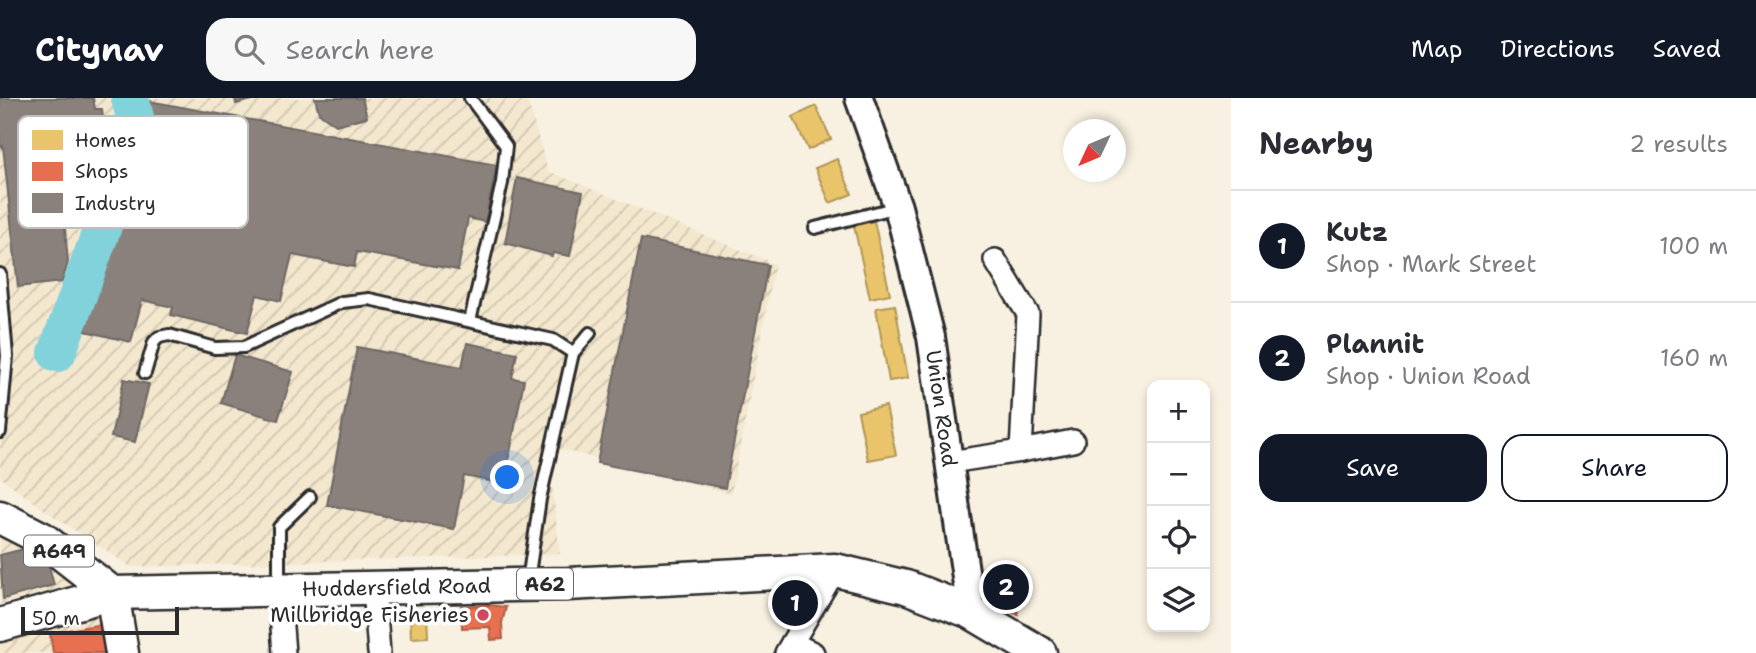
<!DOCTYPE html>
<html lang="en">
<head>
<meta charset="utf-8">
<style>
  :root { --surface:#fff; --page:#f7f7f7; --text:#2b2b33; --muted:#7c7c81; --line:#e1e1e2; --accent:#111827 }
  body { margin:0; font-family:"Shantell Sans",sans-serif; background:var(--page); color:var(--text) }
  .controls { position:absolute; right:21px; bottom:21px; display:grid; overflow:hidden; border-radius:14px; box-shadow:0 4px 10px #0003 }
  .controls button { width:63px; height:63px; display:grid; place-items:center; padding:0; border:0; border-bottom:2px solid var(--line); background:var(--surface); color:var(--text); font:35px sans-serif }
  .compass { position:absolute; left:1063px; top:21px; width:63px; height:63px; border-radius:50%; background:var(--surface); box-shadow:0 4px 10px #0003; rotate:226deg }
  .scale { position:absolute; left:21px; bottom:18px; width:158px; box-sizing:border-box; padding-left:7px; border:4px solid #2b2b2b; border-top:0; font-size:19px; line-height:24px; white-space:nowrap; color:#2b2b2b; -webkit-text-stroke:5px #fff; paint-order:stroke }
  .you { position:absolute; left:508px; top:380px; width:24px; height:24px; margin:-18px; border:5px solid #fff; border-radius:50%; background:#1a73e8; box-shadow:0 0 0 10px #1a73e833 }
  .badge { display:grid; place-items:center; width:46px; height:46px; border-radius:50%; background:var(--accent); color:#fff; font-size:23px; font-weight:700 }
  .pin { position:absolute; translate:-50% -50%; border:4px solid #fff; box-shadow:0 2px 7px #0006 }
  .list { margin:0; padding:0; list-style:none }
  h2 { display:flex; justify-content:space-between; align-items:center; height:91px; margin:0; padding:0 28px; font-size:30px }
  h2 small { font-size:23px; font-weight:400; color:var(--muted) }
  .list li { display:grid; grid-template-columns:46px 1fr auto; gap:21px; align-items:center; box-sizing:border-box; height:112px; padding:0 28px; border-top:2px solid var(--line) }
  .list b { display:block; font-size:26px; white-space:nowrap }
  .list p { margin:0; font-size:23px; white-space:nowrap; color:var(--muted) }
  .list em { font-size:23px; font-style:normal; color:var(--muted) }
  .actions { display:flex; gap:14px; padding:21px 28px }
  .actions a { flex:1; padding:16px 0; border:2px solid var(--accent); border-radius:21px; text-align:center; font-size:24px; color:var(--accent) }
  .actions .main { background:var(--accent); color:#fff }
  .icon { flex:none; width:38px; height:38px; fill:none; stroke:currentColor; stroke-width:2; stroke-linecap:round; stroke-linejoin:round }
  .map { position:relative; flex:none; width:1231px; height:555px; overflow:hidden }
  header { display:flex; align-items:center; gap:42px; box-sizing:border-box; height:98px; padding:0 35px; background:var(--accent); color:#fff }
  header strong { font-size:33px }
  nav { display:flex; gap:38px; margin-inline-start:auto; font-size:24px }
  .search { width:490px; height:63px; background:var(--page); display:flex; align-items:center; gap:18px; box-sizing:border-box; padding:0 24px; border-radius:21px; color:var(--muted); font-size:26px }
  main { display:flex }
  aside { flex:1; background:var(--surface) }
  .map>svg:first-child { display:block }
</style>
</head>
<body>
<header>
<strong>Citynav</strong>
<div class="search"><svg class="icon" aria-label="search" viewBox="0 0 24 24"><circle cx="10" cy="10" r="6"/><path d="M15 15l6 6"/></svg>Search here</div>
<nav><a>Map</a><a>Directions</a><a>Saved</a></nav>
</header>
<main>
<div class="map">
<svg width="1231" height="555" viewBox="0 0 1231 555">
  <defs>
    <pattern id="industrial-furrows" width="10" height="10" patternUnits="userSpaceOnUse" patternTransform="scale(1.75)"><rect width="10" height="10" fill="#f3e7ce"/><path d="M-1 1l2-2M0 10L10 0M9 11l2-2" fill="none" stroke="#d0c6b1"/></pattern>
  </defs>
  <rect width="100%" height="100%" fill="#f8f1e2"/>
  <filter id="ink" filterUnits="userSpaceOnUse"><feTurbulence type="fractalNoise" baseFrequency=".0143" numOctaves="2"/><feDisplacementMap in="SourceGraphic" scale="14" xChannelSelector="R" yChannelSelector="G"/><feConvolveMatrix kernelMatrix="1 2 1 2 8 2 1 2 1" color-interpolation-filters="sRGB"/></filter>
  <g filter="url(#ink)">
    <g fill="url(#industrial-furrows)">
      <polygon points="0,0 527,0 548,73 775,166 731,396 559,351 552,388 560,456 131,469 50,416 0,379"/>
      <polygon points="0,425 84,479 65,490 0,506"/>
      <polygon points="101,517 107,555 0,555 0,542"/>
    </g>
    <g fill="#e9c46a" stroke="#b09657" stroke-width="2">
      <polygon points="816,8 831,41 808,52 793,19"/>
      <polygon points="837,61 852,96 830,105 815,70"/>
      <polygon points="874,123 890,196 870,200 854,128"/>
      <polygon points="895,207 908,280 889,283 876,210"/>
      <polygon points="886,308 896,357 868,362 858,314"/>
      <polygon points="427,517 428,539 411,540 410,518"/>
    </g>
    <g fill="#e76f51" stroke="#af5b46" stroke-width="2">
      <polygon points="1012,465 1018,516 1001,511 994,467"/>
      <polygon points="489,507 506,509 502,525 503,541 491,542 490,529 462,530 461,508"/>
      <polygon points="103,526 108,555 53,555 50,535"/>
    </g>
    <g fill="#8a817c" stroke="#6e6764" stroke-width="2">
      <polygon points="0,0 93,0 95,11 102,11 107,59 89,61 91,79 80,80 82,106 63,108 68,164 62,184 18,189 3,48 0,49"/>
      <polygon points="235,0 260,0 236,6"/>
      <polygon points="315,0 362,0 367,19 336,27 319,15"/>
      <polygon points="149,3 497,67 485,124 468,120 458,172 357,154 354,169 292,157 281,203 257,197 247,235 171,217 173,209 142,202 131,244 85,233 103,137 139,45"/>
      <polygon points="517,80 583,94 570,158 553,155 552,158 505,145"/>
      <polygon points="641,141 768,167 725,390 597,365"/>
      <polygon points="467,245 517,255 512,280 524,282 504,386 464,378 454,431 327,407 357,249 462,269"/>
      <polygon points="235,257 293,274 278,322 221,305"/>
      <polygon points="124,281 149,286 135,344 111,339"/>
      <polygon points="43,446 54,487 3,501 0,457"/>
    </g>
    <g fill="none" stroke-linecap="round" stroke-linejoin="round">
      <polyline stroke="#82d2db" stroke-width="38" points="57,255 138,31 130,0"/>
      <defs>
        <g id="service">
          <polyline points="815,130 898,109"/>
          <polyline points="0,176 7,258 0,334"/>
          <polyline points="470,223 502,85 506,48 470,0"/>
          <polyline points="145,275 154,244 159,239 169,237 215,250 244,249 342,204 369,201 553,242 573,255"/>
          <polyline points="528,483 540,401 573,255 590,235"/>
          <polyline points="279,488 279,429 310,399"/>
        </g>
        <g id="minor">
          <polyline points="1021,353 1073,343"/>
          <polyline points="950,364 1021,353 1028,216 995,162"/>
          <polyline points="374,490 379,555"/>
          <polyline points="279,491 284,555"/>
          <polyline points="792,545 813,555"/>
          <polyline points="786,555 835,472"/>
        </g>
        <g id="tertiary">
          <path id="s1" d="M859 0 898 109 931 239 971 514"/>
        </g>
        <g id="primary">
          <polyline points="0,419 43,441 112,495"/>
          <polyline points="112,495 122,555"/>
          <path id="s2" d="M0 527 112 495 568 486 835 472 906 489 971 514 1040 555"/>
        </g>
      </defs>
      <use href="#service" stroke="#2b2b2b" stroke-width="16"/>
      <use href="#minor" stroke="#2b2b2b" stroke-width="26"/>
      <use href="#tertiary" stroke="#2b2b2b" stroke-width="32"/>
      <use href="#primary" stroke="#2b2b2b" stroke-width="37"/>
      <use href="#service" stroke="#fff" stroke-width="10"/>
      <use href="#minor" stroke="#fff" stroke-width="21"/>
      <use href="#tertiary" stroke="#fff" stroke-width="26"/>
      <use href="#primary" stroke="#fff" stroke-width="32"/>
    </g>
  </g>
  <circle fill="#d1495b" stroke="#fff" stroke-width="2.5" cx="483" cy="517" r="7"/>
  <g text-anchor="middle" stroke-width="7" stroke-linejoin="round" paint-order="stroke">
    <g fill="#fff" stroke="#6b6b6b" stroke-width="2">
      <rect x="24" y="437.5" width="70" height="31" rx="5"/>
      <rect x="517" y="470.5" width="56" height="31" rx="5"/>
    </g>
    <g font-size="19" font-weight="bold" fill="#2b2b2b">
      <text x="59" y="460">A649</text>
      <text x="545" y="493">A62</text>
    </g>
    <g font-size="21" fill="#2b2b2b" stroke="#fff">
      <text dy="7" stroke="none"><textPath href="#s1" startOffset="322">Union Road</textPath></text>
      <text dy="7" stroke="none"><textPath href="#s2" startOffset="401">Huddersfield Road</textPath></text>
    </g>
    <g font-size="21" fill="#2b2b2b" stroke="#fff" text-anchor="end">
      <text x="469" y="524">Millbridge Fisheries</text>
    </g>
  </g>
  <rect x="18" y="18" width="230" height="112" rx="10" fill="#fff" stroke="#bfbfbf" stroke-width="2"/>
  <rect x="32" y="32" width="31" height="20" fill="#e9c46a"/>
  <rect x="32" y="64" width="31" height="19" fill="#e76f51"/>
  <rect x="32" y="95" width="31" height="20" fill="#8a817c"/>
  <g font-size="19" fill="#2b2b2b">
    <text x="75" y="49">Homes</text>
    <text x="75" y="80">Shops</text>
    <text x="75" y="112">Industry</text>
  </g>
</svg>
<div class="controls">
<button>+</button>
<button>−</button>
<button><svg class="icon" aria-label="locate" viewBox="0 0 24 24"><circle cx="12" cy="12" r="6"/><path d="M12 2v4M12 18v4M2 12h4M18 12h4"/></svg></button>
<button><svg class="icon" aria-label="layers" viewBox="0 0 24 24"><path d="M12 4l9 5-9 5-9-5zM3 14l9 5 9-5"/></svg></button>
</div>
<svg class="compass" viewBox="-18 -18 36 36"><path d="M0-13l5 13h-10z" fill="#e53935"/><path d="M0 13l5-13h-10z" fill="#7c7c81"/></svg>
<div class="scale">50 m</div>
<div class="you"></div>
<div class="pin badge" style="left:795px;top:505px">1</div>
<div class="pin badge" style="left:1006px;top:489px">2</div>
</div>
<aside>
<h2>Nearby<small>2 results</small></h2>
<ul class="list">
<li><span class="badge">1</span><div><b>Kutz</b><p>Shop · Mark Street</p></div><em>100 m</em></li>
<li><span class="badge">2</span><div><b>Plannit</b><p>Shop · Union Road</p></div><em>160 m</em></li>
</ul>
<div class="actions"><a class="main">Save</a><a>Share</a></div>
</aside>
</main>
</body>
</html>
